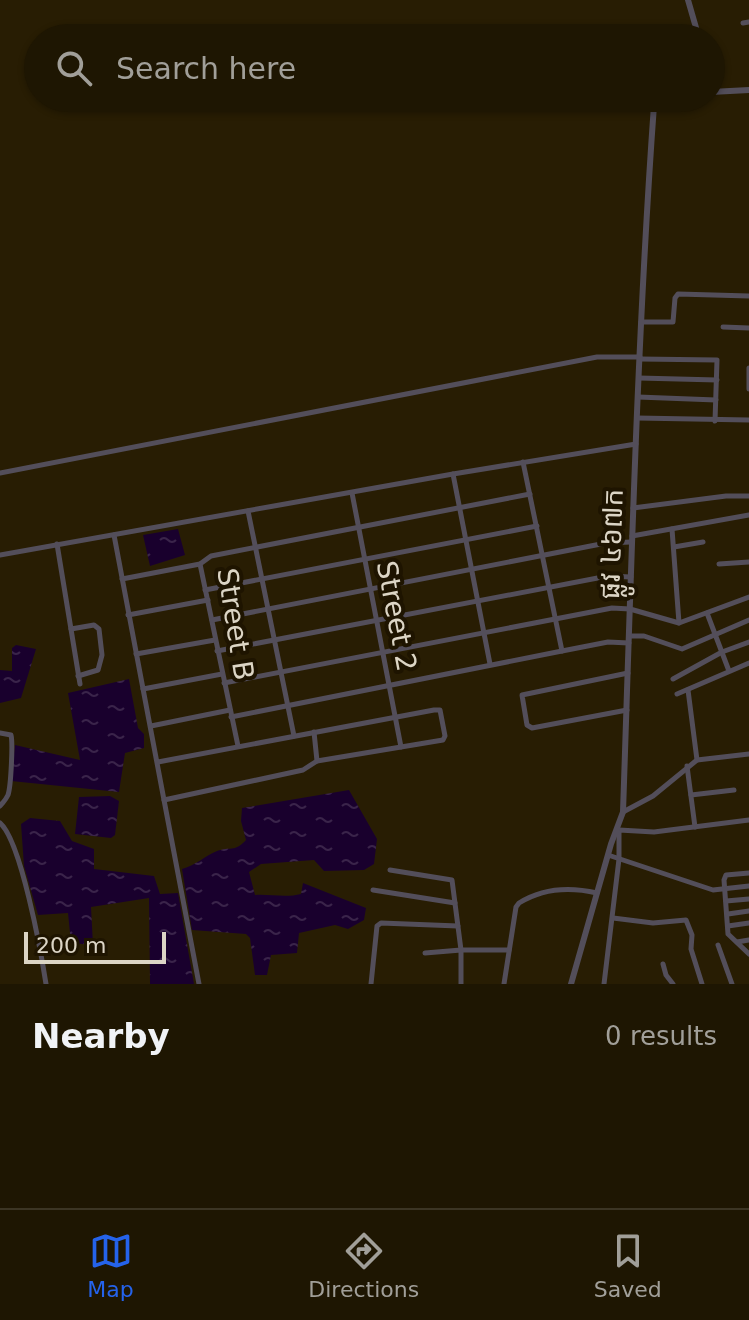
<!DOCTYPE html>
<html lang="en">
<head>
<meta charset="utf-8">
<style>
  :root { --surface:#1e1602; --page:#2b2311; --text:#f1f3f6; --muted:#a19f99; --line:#3c3524; --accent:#2563eb }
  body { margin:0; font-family:"DejaVu Sans","Noto Sans Khmer",sans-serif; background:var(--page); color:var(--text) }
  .scale { position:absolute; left:24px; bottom:20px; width:142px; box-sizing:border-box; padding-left:8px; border:4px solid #dcd5c5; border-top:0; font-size:22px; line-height:28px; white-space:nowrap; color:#dcd5c5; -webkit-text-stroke:6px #1e1400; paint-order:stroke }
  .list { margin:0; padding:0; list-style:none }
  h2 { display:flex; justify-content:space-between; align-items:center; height:104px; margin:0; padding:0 32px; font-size:34px }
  h2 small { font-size:26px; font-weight:400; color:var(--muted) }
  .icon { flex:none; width:44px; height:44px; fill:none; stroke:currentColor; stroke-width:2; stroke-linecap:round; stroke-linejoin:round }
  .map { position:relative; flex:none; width:749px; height:984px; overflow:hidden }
  .search { position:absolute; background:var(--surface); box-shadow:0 2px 6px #0004; left:24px; right:24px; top:24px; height:88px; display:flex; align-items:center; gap:20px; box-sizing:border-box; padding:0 28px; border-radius:44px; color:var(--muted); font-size:30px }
  .sheet { height:224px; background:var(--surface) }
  nav { display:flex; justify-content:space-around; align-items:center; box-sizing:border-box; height:112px; border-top:2px solid var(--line); background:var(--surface); font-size:22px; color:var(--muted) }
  nav a { display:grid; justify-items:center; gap:4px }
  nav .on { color:var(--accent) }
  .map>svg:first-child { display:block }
</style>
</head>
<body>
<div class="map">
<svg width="749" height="984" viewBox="0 0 749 984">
  <defs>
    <pattern id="water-ripples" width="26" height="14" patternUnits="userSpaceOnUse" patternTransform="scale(2)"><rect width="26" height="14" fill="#19002d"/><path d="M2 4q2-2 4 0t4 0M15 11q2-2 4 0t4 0" fill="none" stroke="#3a244a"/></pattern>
  </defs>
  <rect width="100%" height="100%" fill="#281d03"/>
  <g fill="url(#water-ripples)">
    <polygon points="178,529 185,555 150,566 143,535"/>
    <polygon points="16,645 36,649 21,698 0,703 0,670 12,671 12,648"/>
    <polygon points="129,679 138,728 144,734 144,748 125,753 119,792 11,781 15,745 80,760 68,693"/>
    <path d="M349 790 377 839 374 864 364 870 324 871 314 860 261 864 249 872 255 895C270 894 286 898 301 894L303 883 366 908 364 920 348 929 335 925 299 933 297 953 271 955 267 975H255L250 938 246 934 192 930 182 869C196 865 205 856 217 851 230 846 234 853 246 840L241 821 242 808Z"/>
    <polygon points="110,796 119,801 115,835 111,838 75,834 79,797"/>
    <polygon points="30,818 60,821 72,841 94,849 94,869 154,876 160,894 178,893 194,984 150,984 149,898 91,907 93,945 71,943 68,913 38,915 24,866 21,824"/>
  </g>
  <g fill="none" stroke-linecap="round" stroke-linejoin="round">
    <g stroke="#534e5a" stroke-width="5">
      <polyline points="743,23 749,22"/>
      <polyline points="641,322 673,322 675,298 678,294 749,296"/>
      <polyline points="723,327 749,328"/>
      <polyline points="640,359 717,360 715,421"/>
      <polyline points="749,368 749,389"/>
      <polyline points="639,378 717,380"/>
      <polyline points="638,397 716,400"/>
      <polyline points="637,418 749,420"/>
      <polyline points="523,462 562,651"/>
      <polyline points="0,473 597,357 640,357"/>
      <polyline points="453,474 490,664"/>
      <polyline points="352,493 401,747"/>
      <polyline points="633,508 726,496 749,496"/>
      <polyline points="248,511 294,736"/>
      <polyline points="672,529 679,623"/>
      <polyline points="114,535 164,800 303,770 317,761 443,740 445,736 440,710 434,710 158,762"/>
      <polyline points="632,536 749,515"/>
      <polyline points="57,544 80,684"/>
      <polyline points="674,547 703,542"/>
      <polyline points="0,555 453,474 636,444"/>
      <polyline points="200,564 238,746"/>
      <polyline points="719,564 749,562"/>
      <polyline points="122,579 200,564 211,556 530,494"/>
      <polyline points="205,590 537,526"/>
      <polyline points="707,613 729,671"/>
      <polyline points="128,615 208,600"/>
      <polyline points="212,620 606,543 631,542"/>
      <polyline points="71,629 94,625 99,629 102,655 98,670 78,676"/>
      <polyline points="629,636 644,636 682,649 749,620"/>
      <polyline points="217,651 608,576 631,577"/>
      <polyline points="136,654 215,640"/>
      <polyline points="673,679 722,652 749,642"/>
      <polyline points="224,683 612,608 630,609 679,623 749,597"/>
      <polyline points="143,689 222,674"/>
      <polyline points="688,690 697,760"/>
      <polyline points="677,694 749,663"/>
      <polyline points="627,710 532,728 527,725 522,695 628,673"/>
      <polyline points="231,717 562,651 608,642 629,643"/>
      <polyline points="151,726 230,710"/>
      <polyline points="314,732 317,761"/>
      <path d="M0 733 11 735C13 743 11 786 8 795 5 801 4 801 0 806"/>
      <polyline points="687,766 695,827"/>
      <polyline points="691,795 734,790"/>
      <polyline points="164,800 199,984"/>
      <polyline points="623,812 653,796 697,760 749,754"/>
      <path d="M0 823C21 841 41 952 46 984"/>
      <polyline points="608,855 713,890 749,886"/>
      <polyline points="390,870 452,880 461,950 509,950"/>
      <polyline points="749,873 726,875 724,880 728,934 749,954"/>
      <polyline points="373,890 455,903"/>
      <polyline points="726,901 749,899"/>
      <polyline points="728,914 749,911"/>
      <polyline points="613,918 653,923 686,920 692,935 691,949 702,984"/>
      <polyline points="728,926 749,923"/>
      <polyline points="737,942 749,940"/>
      <polyline points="718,945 732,984"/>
      <polyline points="425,953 461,950 461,984"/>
      <polyline points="663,964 666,975 673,984"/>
      <polyline points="371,984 377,926 381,923 458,926"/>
      <path d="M504 984 516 907 519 903C543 888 571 887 597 893"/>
      <polyline points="604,984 619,859 619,830 654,832 749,820"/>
    </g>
    <g stroke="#534e5a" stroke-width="6">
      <polyline points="688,0 699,38"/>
      <polyline points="711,80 714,92"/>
      <polyline points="711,92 749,90"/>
      <path d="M571 984 611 844 623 812C631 577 637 341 654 105L659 98"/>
    </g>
  </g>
  <g text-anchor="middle" stroke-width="8" stroke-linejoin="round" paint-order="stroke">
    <g font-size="28" fill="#dcd5c5" stroke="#1e1400">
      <text transform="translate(611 544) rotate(-88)" y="10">ផ្លូវ ៤៦៧ក</text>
      <text transform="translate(397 616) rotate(79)" y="10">Street 2</text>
      <text transform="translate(236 624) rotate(81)" y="10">Street B</text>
    </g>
  </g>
</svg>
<div class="scale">200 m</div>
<div class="search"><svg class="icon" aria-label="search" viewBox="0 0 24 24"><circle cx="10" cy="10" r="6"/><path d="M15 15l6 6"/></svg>Search here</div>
</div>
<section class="sheet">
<h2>Nearby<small>0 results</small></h2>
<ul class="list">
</ul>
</section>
<nav>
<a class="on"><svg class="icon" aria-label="map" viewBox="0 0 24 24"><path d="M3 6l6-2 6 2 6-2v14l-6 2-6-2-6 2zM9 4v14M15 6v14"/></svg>Map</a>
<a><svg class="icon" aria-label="directions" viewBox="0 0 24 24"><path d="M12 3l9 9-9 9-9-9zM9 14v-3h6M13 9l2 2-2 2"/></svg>Directions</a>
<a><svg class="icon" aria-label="saved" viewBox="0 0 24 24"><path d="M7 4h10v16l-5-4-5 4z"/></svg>Saved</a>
</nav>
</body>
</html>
